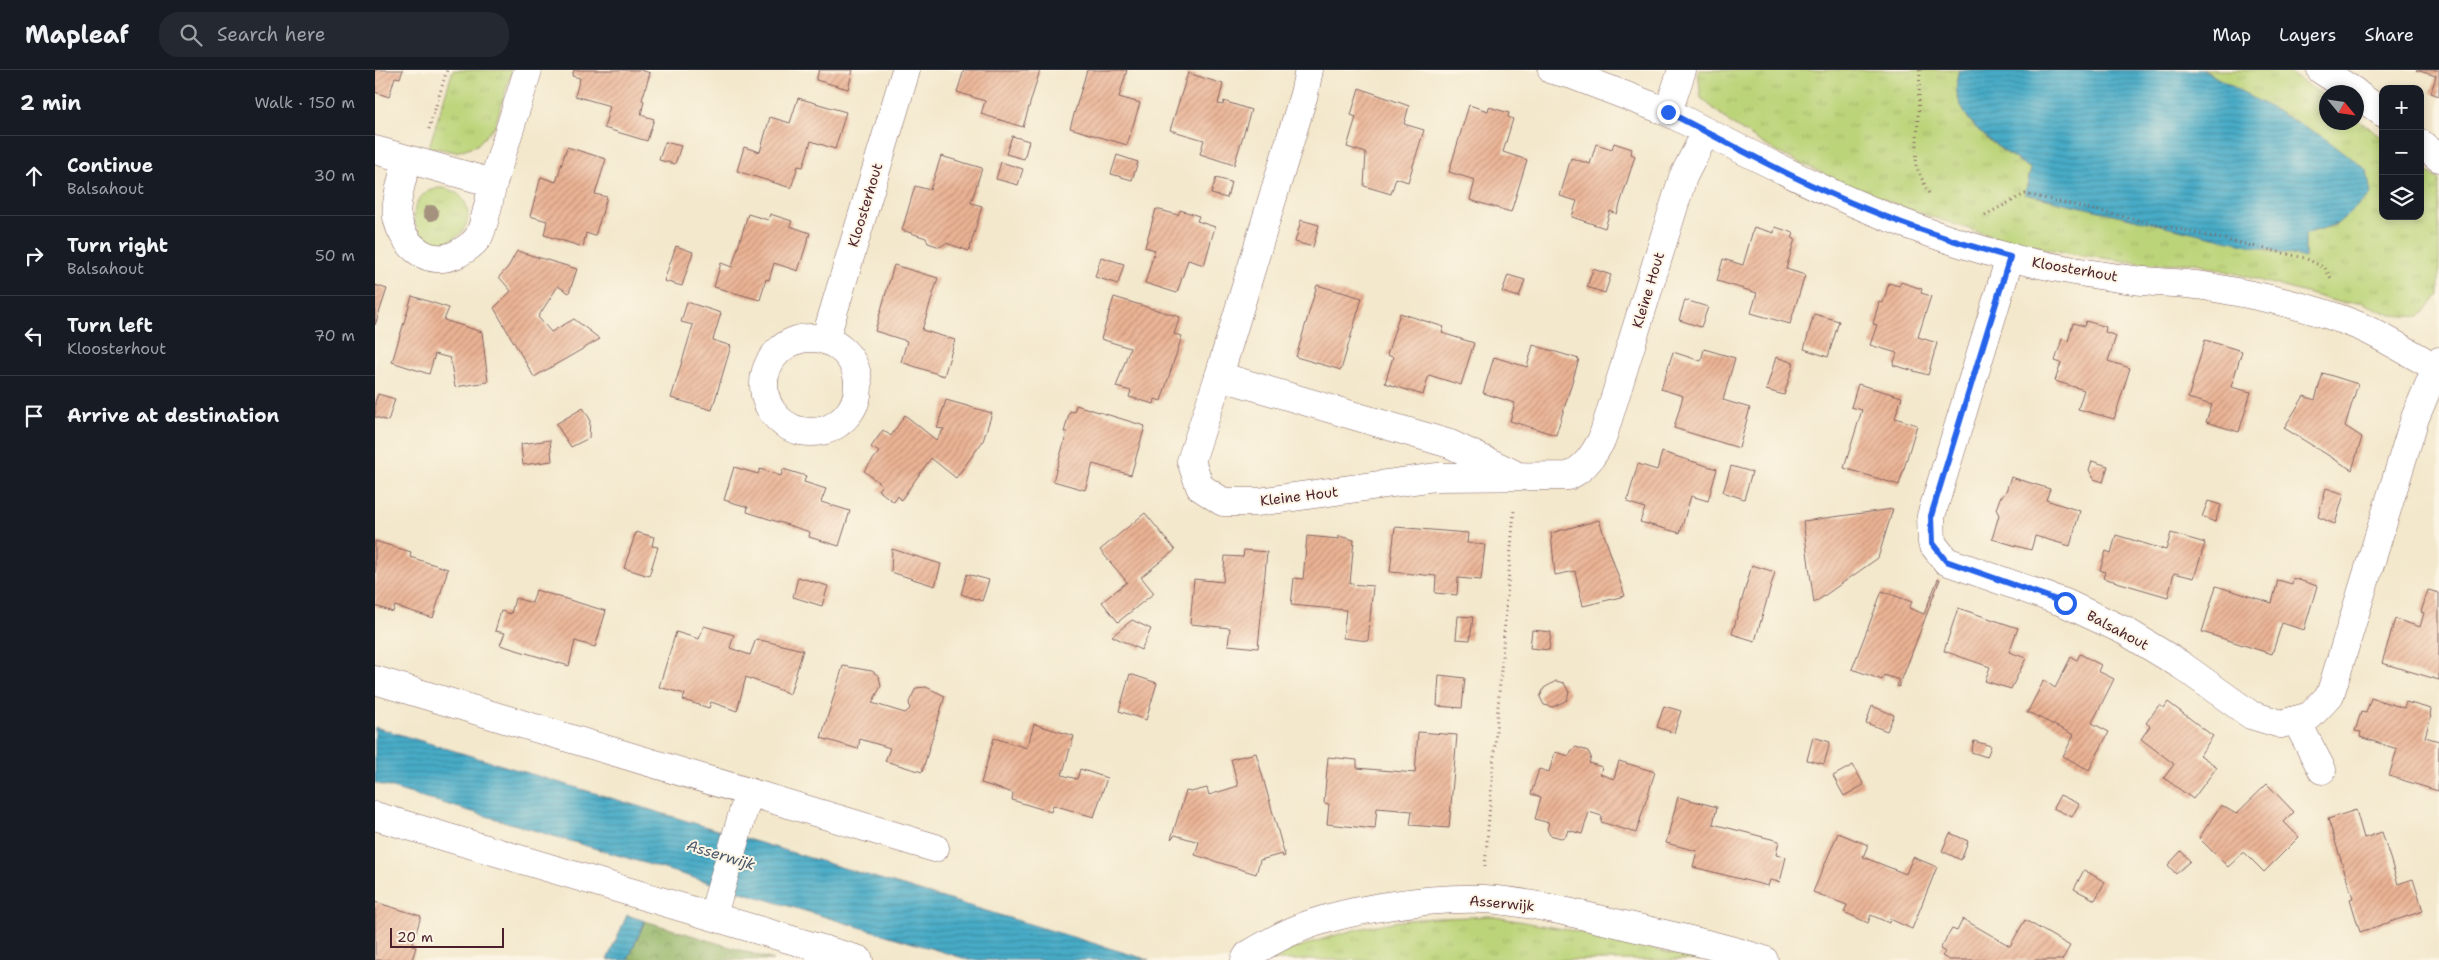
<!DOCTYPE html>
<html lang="en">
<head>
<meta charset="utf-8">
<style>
  :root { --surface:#171b24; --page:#242831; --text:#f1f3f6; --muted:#9ea1a6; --line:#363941 }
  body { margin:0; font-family:"Shantell Sans",sans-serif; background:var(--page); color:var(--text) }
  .controls { position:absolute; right:15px; top:15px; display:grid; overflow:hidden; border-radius:10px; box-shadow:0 2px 8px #0003 }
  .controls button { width:45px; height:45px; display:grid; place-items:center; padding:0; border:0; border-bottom:1px solid var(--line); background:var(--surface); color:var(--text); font:25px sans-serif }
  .compass { position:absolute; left:1944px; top:15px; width:45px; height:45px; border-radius:50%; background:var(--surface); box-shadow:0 2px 8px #0003; rotate:119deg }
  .scale { position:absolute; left:15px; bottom:12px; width:114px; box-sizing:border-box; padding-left:5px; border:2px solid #4a1f2b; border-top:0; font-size:14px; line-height:18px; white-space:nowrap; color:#4a1f2b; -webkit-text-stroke:4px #fcf5e5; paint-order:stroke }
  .stop { position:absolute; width:15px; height:15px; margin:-11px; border:4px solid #2563eb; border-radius:50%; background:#fff }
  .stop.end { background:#2563eb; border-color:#fff; box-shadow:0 1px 5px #0008 }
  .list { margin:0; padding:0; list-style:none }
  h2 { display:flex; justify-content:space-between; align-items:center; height:65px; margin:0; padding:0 20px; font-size:21px }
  h2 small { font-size:16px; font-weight:400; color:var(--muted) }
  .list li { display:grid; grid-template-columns:32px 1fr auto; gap:15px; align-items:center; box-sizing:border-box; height:80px; padding:0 20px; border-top:1px solid var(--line) }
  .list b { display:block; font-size:19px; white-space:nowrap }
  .list p { margin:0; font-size:16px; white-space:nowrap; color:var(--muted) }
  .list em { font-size:16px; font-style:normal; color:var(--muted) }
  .icon { flex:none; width:28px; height:28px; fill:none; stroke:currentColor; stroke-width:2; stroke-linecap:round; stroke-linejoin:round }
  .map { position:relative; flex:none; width:2064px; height:890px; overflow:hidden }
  header { display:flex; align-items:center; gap:30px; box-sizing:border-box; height:70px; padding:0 25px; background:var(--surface); border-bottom:1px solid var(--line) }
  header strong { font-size:24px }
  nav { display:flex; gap:28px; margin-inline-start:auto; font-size:18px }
  .search { width:350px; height:45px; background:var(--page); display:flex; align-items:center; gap:12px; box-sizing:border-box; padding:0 18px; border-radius:20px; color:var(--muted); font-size:19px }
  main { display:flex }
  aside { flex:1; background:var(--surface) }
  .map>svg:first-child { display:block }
</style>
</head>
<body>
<header>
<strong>Mapleaf</strong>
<div class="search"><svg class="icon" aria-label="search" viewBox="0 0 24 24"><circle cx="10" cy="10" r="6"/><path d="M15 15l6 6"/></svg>Search here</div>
<nav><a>Map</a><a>Layers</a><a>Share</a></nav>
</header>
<main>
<aside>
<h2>2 min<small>Walk · 150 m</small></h2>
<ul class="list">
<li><svg class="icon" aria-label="ahead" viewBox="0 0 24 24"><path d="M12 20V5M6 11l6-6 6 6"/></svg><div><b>Continue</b><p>Balsahout</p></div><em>30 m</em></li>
<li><svg class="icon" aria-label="right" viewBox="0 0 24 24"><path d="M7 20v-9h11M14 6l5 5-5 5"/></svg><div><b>Turn right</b><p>Balsahout</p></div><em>50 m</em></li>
<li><svg class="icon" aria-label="left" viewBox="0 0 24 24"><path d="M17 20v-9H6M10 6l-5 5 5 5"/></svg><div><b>Turn left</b><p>Kloosterhout</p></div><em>70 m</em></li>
<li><svg class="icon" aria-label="arrive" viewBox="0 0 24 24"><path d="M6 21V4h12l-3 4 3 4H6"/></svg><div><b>Arrive at destination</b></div></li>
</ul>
</aside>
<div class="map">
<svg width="2064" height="890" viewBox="0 0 2064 890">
  <defs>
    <pattern id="grass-tufts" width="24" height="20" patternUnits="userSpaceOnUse" patternTransform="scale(1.25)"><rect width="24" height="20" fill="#bcd479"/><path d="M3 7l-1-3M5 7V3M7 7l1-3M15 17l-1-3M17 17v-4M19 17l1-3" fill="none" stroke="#a3b669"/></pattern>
    <pattern id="forest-crowns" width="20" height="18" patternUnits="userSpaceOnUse" patternTransform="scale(1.25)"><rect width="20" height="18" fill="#95b669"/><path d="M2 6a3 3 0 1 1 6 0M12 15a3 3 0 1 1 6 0" fill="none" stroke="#7c9357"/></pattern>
    <pattern id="water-rules" width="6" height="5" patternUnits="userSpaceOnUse" patternTransform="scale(1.25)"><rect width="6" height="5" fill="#47abc7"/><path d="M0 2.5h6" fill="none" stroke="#3d8ba2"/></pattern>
    <pattern id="building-hatch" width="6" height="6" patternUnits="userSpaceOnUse" patternTransform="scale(1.25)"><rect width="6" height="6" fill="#ebb394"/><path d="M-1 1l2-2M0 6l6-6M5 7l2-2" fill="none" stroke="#c09179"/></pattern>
  </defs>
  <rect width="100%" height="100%" fill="#fcf5e5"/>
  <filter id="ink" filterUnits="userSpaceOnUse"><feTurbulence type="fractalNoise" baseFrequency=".02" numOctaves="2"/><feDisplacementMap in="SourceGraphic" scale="10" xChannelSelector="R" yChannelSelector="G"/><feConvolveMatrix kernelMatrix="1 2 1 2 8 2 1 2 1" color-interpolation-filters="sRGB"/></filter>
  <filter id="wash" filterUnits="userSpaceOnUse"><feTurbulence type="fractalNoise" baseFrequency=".0096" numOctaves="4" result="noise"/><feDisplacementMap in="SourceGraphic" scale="20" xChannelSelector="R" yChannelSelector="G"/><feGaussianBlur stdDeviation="1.12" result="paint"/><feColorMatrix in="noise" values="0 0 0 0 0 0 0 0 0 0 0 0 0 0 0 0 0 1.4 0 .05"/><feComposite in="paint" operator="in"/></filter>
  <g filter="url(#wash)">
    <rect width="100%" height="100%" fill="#f3e8cc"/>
    <g fill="url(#grass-tufts)" stroke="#837a52">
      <polygon points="78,0 137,0 120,56 102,75 81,82 54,77"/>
      <path d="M1323 0H1584C1569 46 1624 79 1656 99L1650 124 1930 187V164L1962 154 1948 67 1828 0H1910L1951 27 1952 52H1982V49L2008 68V146H2045V96L2064 110V225L2044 247 2016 245 1986 232 1967 233 1822 193 1773 194 1698 184 1625 169 1533 139 1475 116 1402 82 1358 55 1326 28Z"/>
      <circle cx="66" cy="145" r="27"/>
      <path d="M1114 846 1194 860 1326 890H889C939 871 991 853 1045 849 1067 847 1091 848 1114 846Z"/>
    </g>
    <polygon fill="url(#forest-crowns)" stroke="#706a4a" points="270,851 398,890 253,890"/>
    <g fill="url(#water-rules)" stroke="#486579">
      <path d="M1584 0H1828L1948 67 1992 100 1996 124 1962 154 1930 164V188L1650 124 1656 99C1624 78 1569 46 1584 0Z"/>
      <polygon points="0,657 774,890 595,890 0,713"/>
      <polygon points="252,845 270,851 253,890 232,890"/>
    </g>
    <g id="blocks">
      <g fill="url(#building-hatch)">
        <polygon points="0,0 28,0 25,8 20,7 14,27 0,22"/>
        <polygon points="199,0 266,0 275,3 267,30 269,31 266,45 279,49 272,71 229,58 235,36 200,26 205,8 197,6"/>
        <polygon points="444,0 478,0 473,19 441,10"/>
        <polygon points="589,0 665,0 648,57 606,44 610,31 582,22"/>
        <polygon points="712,0 752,0 744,27 765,33 752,75 695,58"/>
        <polygon points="2041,0 2064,0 2064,26 2056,23 2061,6"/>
        <polygon points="813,3 848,14 843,34 848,35 849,31 876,40 859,95 825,84 829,70 795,60"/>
        <polygon points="984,18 1034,36 1029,54 1049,60 1033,112 1021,108 1016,124 989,116 991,83 972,77 981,47 976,45"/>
        <polygon points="423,28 471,42 460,79 436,71 428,97 423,96 416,118 362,101 369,77 385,82 395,47 415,53"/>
        <polygon points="1094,35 1113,41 1114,37 1134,43 1133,47 1138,49 1128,82 1152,90 1136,142 1095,130 1100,110 1074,102"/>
        <polygon points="637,66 654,71 649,89 631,84"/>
        <polygon points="290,72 306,76 300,94 284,90"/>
        <polygon points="1239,73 1257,79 1256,84 1260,86 1242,144 1235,141 1230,158 1197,147 1202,131 1185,126 1196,88 1215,94 1221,74 1237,79"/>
        <polygon points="192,77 231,89 220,124 232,127 220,166 211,163 208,177 169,165 172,151 155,146 166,107 181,112"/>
        <polygon points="742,85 763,92 757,110 736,104"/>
        <polygon points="566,86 607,98 596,133 607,136 594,181 571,173 565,177 553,173 551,168 527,160 540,116 555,120"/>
        <polygon points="626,92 648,99 643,115 621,109"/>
        <polygon points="841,108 856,112 852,128 836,124"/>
        <polygon points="781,139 803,145 805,140 824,146 822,151 840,157 829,195 813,190 802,223 770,213 780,180 770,177"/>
        <polygon points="373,144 393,150 395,144 417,151 415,156 435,163 423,201 399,193 394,210 391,209 385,230 339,217 346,193 357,197"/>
        <polygon points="926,150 944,155 938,177 920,172"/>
        <polygon points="1379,157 1399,163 1400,157 1419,163 1417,169 1420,169 1411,199 1430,205 1415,254 1376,243 1382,223 1342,211 1348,189 1368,195"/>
        <polygon points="301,176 318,182 307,216 289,211"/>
        <polygon points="142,181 202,199 194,223 183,216 163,247 176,262 199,249 225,269 159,307 119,238 136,221 124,207 133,197"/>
        <polygon points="726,187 749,194 743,214 720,207"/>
        <polygon points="519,195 563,208 547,260 580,270 569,306 526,292 532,271 500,261"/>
        <polygon points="1218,199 1236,205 1230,223 1212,217"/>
        <polygon points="1133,205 1150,210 1144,227 1127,222"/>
        <polygon points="1526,212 1547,219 1546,223 1556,226 1543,267 1562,273 1553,305 1518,295 1522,283 1495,275 1502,255 1498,254 1504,232 1508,233 1514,213 1524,216"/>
        <polygon points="0,215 12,219 0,255"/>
        <polygon points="942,215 987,228 966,300 921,287"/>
        <polygon points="37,226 74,238 69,250 107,262 113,312 80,317 75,288 60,284 54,304 17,292"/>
        <polygon points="739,227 805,247 799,264 807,266 786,331 780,329 779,334 754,327 756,321 741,317 755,278 726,269"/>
        <polygon points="1310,230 1333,237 1326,257 1304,250"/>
        <polygon points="312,232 346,243 338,270 356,276 337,340 296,328 318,255 306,252"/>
        <polygon points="1025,243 1069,257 1067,263 1099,273 1086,315 1054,305 1048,325 1010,313 1018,287 1012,285"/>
        <polygon points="1439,244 1464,251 1453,287 1429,279"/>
        <polygon points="1711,251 1731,257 1730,262 1741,266 1733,291 1755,298 1739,349 1703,339 1709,320 1680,311 1686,293 1680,291 1687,269 1693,271 1698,253 1709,256"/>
        <polygon points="1830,270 1867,281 1856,317 1876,322 1864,362 1831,352 1837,335 1813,328"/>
        <polygon points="1158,275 1204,289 1181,365 1135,351 1140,333 1108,323 1119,287 1152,297"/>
        <polygon points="1329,279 1360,288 1348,330 1375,338 1364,378 1299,358 1308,326 1286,319 1298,282 1326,291"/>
        <polygon points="1401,287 1419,293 1409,325 1391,320"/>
        <polygon points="1948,303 1983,314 1970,356 1987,367 1977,400 1909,358 1929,326 1940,330"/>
        <polygon points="1483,314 1527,327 1520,348 1542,355 1524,415 1469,398 1487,340 1476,337"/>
        <polygon points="3,324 20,329 13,351 0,347 0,332"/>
        <polygon points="571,330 617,343 608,371 581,408 556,388 526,430 523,426 519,432 503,420 507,415 489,401 504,382 496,377 508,360 516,366 530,345 561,370 569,359 562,358"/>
        <polygon points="701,335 770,356 756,405 718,394 710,420 678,411 692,362 689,362 695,341 699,342"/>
        <polygon points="208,338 215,349 214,368 196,377 181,354"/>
        <polygon points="175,370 177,391 148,395 146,374"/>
        <polygon points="1287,382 1342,399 1333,431 1316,426 1305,463 1265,452 1270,438 1252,432 1263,394 1282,400"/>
        <polygon points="1717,391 1733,396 1728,412 1719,409 1714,400"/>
        <polygon points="1356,396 1377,402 1369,429 1348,422"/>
        <polygon points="359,397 383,404 385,399 406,406 408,399 431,406 429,412 451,419 446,432 475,441 464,476 434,467 435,462 372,442 373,437 349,430"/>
        <polygon points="1636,407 1675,419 1671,430 1705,441 1695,476 1660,466 1656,480 1617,469 1624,445 1621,439 1625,428 1630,424"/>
        <polygon points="1951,418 1969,424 1960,454 1943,447"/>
        <polygon points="1833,431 1846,435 1840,452 1827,447"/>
        <polygon points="1518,439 1503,488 1439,533 1428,451"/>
        <polygon points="770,443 800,480 766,507 779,523 743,552 727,532 752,512 725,480"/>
        <polygon points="1224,450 1250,526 1208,536 1200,501 1180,505 1176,463"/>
        <polygon points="1020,457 1093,463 1092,473 1110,475 1106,510 1083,508 1082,525 1060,523 1061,506 1015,502"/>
        <polygon points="261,462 279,467 277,476 283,477 274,506 249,498"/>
        <polygon points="1796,463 1830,473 1819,508 1799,503 1793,527 1728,508 1730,502 1725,500 1731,481 1736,483 1741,465 1791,480"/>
        <polygon points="932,466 964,469 964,466 979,470 975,514 998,516 993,571 968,568 971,540 916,535 919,508 928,509"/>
        <polygon points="0,471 36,482 35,487 73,499 58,548 20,536 18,542 0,536"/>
        <polygon points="517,479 566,494 560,516 516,502"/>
        <polygon points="869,480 892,482 883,578 853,575 855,558 815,554 819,509 848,512 850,486 868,487"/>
        <polygon points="1377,495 1400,502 1380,571 1357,564"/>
        <polygon points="592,504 614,510 607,531 586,524"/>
        <polygon points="423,507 453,516 447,536 418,527"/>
        <polygon points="1918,508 1942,516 1929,560 1907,553 1897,584 1827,562 1841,516 1897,533 1903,510 1917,514"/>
        <polygon points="1563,509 1565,509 1524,617 1522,616 1524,610 1509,605 1507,610 1477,599 1507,521 1537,532 1534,538 1549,544"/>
        <polygon points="161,520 231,541 220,577 200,571 194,596 125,575 130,563 120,561 126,541 136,544 140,528 157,533"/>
        <polygon points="2053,520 2064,523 2064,610 2007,593 2020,549 2045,557 2049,543 2046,542"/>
        <polygon points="1583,538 1643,558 1634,582 1651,588 1636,619 1610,611 1615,597 1569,581"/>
        <polygon points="1083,546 1098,547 1095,570 1081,569"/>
        <polygon points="757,550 776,559 766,580 737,566"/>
        <polygon points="329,556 359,565 355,578 375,585 381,569 428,580 415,624 371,607 362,641 336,632 334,638 308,630 310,624 284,617 301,562 324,569"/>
        <polygon points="1157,560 1176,562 1174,580 1155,578"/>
        <polygon points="1705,584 1726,595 1723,601 1739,609 1717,653 1734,662 1714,700 1688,686 1699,665 1655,643 1652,643 1669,610 1680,618 1696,587 1702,590"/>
        <polygon points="468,596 497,601 504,606 506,616 497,633 530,643 535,639 534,632 541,618 551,617 570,626 547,702 510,691 515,678 485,669 483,679 446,668"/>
        <polygon points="755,604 782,613 771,650 744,641"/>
        <polygon points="1064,605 1090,608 1087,638 1062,636"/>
        <polygon points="1181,611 1189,613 1194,622 1192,630 1178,637 1169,635 1165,627 1169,618"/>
        <polygon points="1996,628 2029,638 2031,632 2056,639 2055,646 2056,646 2050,667 2064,671 2063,721 2014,706 2022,679 1985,667 1986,662 1980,661 1986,642 1991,643"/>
        <polygon points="1793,632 1838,666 1825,685 1842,697 1818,729 1789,708 1799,694 1766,669 1775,656 1771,653 1784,635 1789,638"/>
        <polygon points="1289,636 1306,641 1299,663 1282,657"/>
        <polygon points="1497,636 1519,645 1512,661 1491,653"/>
        <polygon points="659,654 699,666 687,705 702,709 705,699 732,708 719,747 678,735 676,742 637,730 638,723 606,713 619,668 652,678"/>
        <polygon points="1043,662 1082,665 1074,758 1035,755 1037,741 1002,738 1000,759 952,754 954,734 949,733 953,687 982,690 982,698 1040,703"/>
        <polygon points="1438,667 1455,672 1449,694 1432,690"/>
        <polygon points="1599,671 1616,676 1612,687 1596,682"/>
        <polygon points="1201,677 1213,681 1216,687 1214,693 1227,697 1225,704 1239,709 1244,691 1280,702 1261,763 1226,752 1227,746 1214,742 1207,764 1193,760 1191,766 1186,768 1175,765 1172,759 1174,753 1160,749 1166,727 1156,724 1164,699 1174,702 1180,682 1194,686 1196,681"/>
        <polygon points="881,683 910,786 908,787 907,784 885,790 881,804 820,785 824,772 800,765 796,769 811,721 816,722 832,718 834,725 863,716 856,689"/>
        <polygon points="1478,695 1489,715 1469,726 1458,706"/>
        <polygon points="1892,714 1919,742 1909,752 1924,767 1889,802 1869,782 1853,797 1824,768 1846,735 1861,744"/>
        <polygon points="1685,725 1704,734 1697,747 1678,738"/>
        <polygon points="1303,727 1342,737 1338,754 1404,771 1401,785 1411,787 1405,812 1395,810 1393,816 1318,797 1322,781 1291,773"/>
        <polygon points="1981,740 1989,768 2007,762 2023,814 2038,809 2048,841 1985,862 1975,829 1978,828 1953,749"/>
        <polygon points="1463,763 1493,775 1488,787 1531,804 1538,787 1562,797 1537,859 1515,849 1514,853 1496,845 1493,853 1469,842 1472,835 1438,822"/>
        <polygon points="1575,763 1593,771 1586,790 1567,781"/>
        <polygon points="1806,781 1815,791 1801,804 1793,795"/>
        <polygon points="1709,800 1730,812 1720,830 1699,819"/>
        <polygon points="0,832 46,846 37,876 41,877 37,890 0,890"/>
        <polygon points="1588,849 1635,876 1650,850 1695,876 1687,890 1574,890 1567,886 1570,882 1565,879 1577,859 1582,861"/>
      </g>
    </g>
  </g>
  <g filter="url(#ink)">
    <use href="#blocks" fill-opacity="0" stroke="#856563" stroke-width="1"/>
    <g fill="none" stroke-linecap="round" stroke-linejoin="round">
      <defs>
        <g id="minor">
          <polyline points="934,0 929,24 844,306 1075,374 1137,403"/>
          <polyline points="1177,0 1197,5 1293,42"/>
          <path d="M1307 0 1293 42C1403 99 1513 156 1633 187 1674 197 1717 205 1759 210 1782 213 1806 212 1829 216 1880 225 1936 236 1984 256 2011 268 2037 285 2064 299"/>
          <polyline points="1946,0 1980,22"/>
          <polyline points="1982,24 2008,43"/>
          <polyline points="2045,73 2064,88"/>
          <polyline points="0,80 118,113 153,0"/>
          <path d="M32 90C29 104 19 134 22 147 28 176 54 199 84 183 91 179 100 173 104 166 111 150 114 130 118 113"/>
          <polyline points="1635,187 1556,446 1557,473 1571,491 1690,533 1750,561 1806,595 1876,645 1906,654 1935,646 1955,625 2040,348 2064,291"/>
          <circle cx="436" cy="315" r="47"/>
          <polyline points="450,270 531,0"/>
          <path d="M844 306 816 391 825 417 848 432H883L1061 407 1194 406C1211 397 1218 386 1227 369L1308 107 1331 62"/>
          <polyline points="0,610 560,778"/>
          <polyline points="1921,650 1947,700"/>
          <polyline points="0,746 484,890"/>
          <polyline points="338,845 374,722"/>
          <path d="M870 890 873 885C888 876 903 867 920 860 969 839 1055 827 1109 829 1159 832 1209 846 1258 857 1302 867 1346 876 1389 890"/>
        </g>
      </defs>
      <use href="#minor" stroke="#856563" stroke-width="29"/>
      <g stroke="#856563" stroke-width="3" stroke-dasharray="1 4" stroke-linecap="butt">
        <polyline points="1545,0 1541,96 1555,126"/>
        <polyline points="54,59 72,0"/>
        <polyline points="1610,145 1650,124 1930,188 1950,198 1957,210"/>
        <polyline points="1110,796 1139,441"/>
      </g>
      <use href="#minor" stroke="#fff" stroke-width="28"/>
    </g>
    <circle fill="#a5927e" cx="56" cy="143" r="8"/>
  </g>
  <g fill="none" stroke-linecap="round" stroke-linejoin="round" filter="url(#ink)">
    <path stroke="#2563eb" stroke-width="6" d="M1293 42C1359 76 1425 113 1494 140 1540 159 1587 174 1635 187L1556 446 1557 473 1571 491 1690 533"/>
  </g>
  <g text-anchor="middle" stroke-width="4" stroke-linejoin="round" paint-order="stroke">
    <g font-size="14" fill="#4a1f2b" stroke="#fcf5e5">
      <text transform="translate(490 135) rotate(-73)" y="5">Kloosterhout</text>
      <text transform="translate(1700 199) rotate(10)" y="5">Kloosterhout</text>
      <text transform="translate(1273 220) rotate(-73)" y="5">Kleine Hout</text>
      <text transform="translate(924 426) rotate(-7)" y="5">Kleine Hout</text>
      <text transform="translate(1743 560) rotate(28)" y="5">Balsahout</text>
      <text transform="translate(1127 833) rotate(5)" y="5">Asserwijk</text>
    </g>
    <g font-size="15" font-style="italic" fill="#495769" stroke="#fcf5e5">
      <text transform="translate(346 785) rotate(17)" y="5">Asserwijk</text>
    </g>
  </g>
</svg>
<div class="controls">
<button>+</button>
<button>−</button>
<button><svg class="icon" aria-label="layers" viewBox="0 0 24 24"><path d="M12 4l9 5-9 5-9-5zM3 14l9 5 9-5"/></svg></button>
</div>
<svg class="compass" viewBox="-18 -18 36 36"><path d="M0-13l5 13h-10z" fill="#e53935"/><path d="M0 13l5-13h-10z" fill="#9ea1a6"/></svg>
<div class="scale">20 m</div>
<div class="stop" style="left:1690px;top:533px"></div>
<div class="stop end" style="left:1293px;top:42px"></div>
</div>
</main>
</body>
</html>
